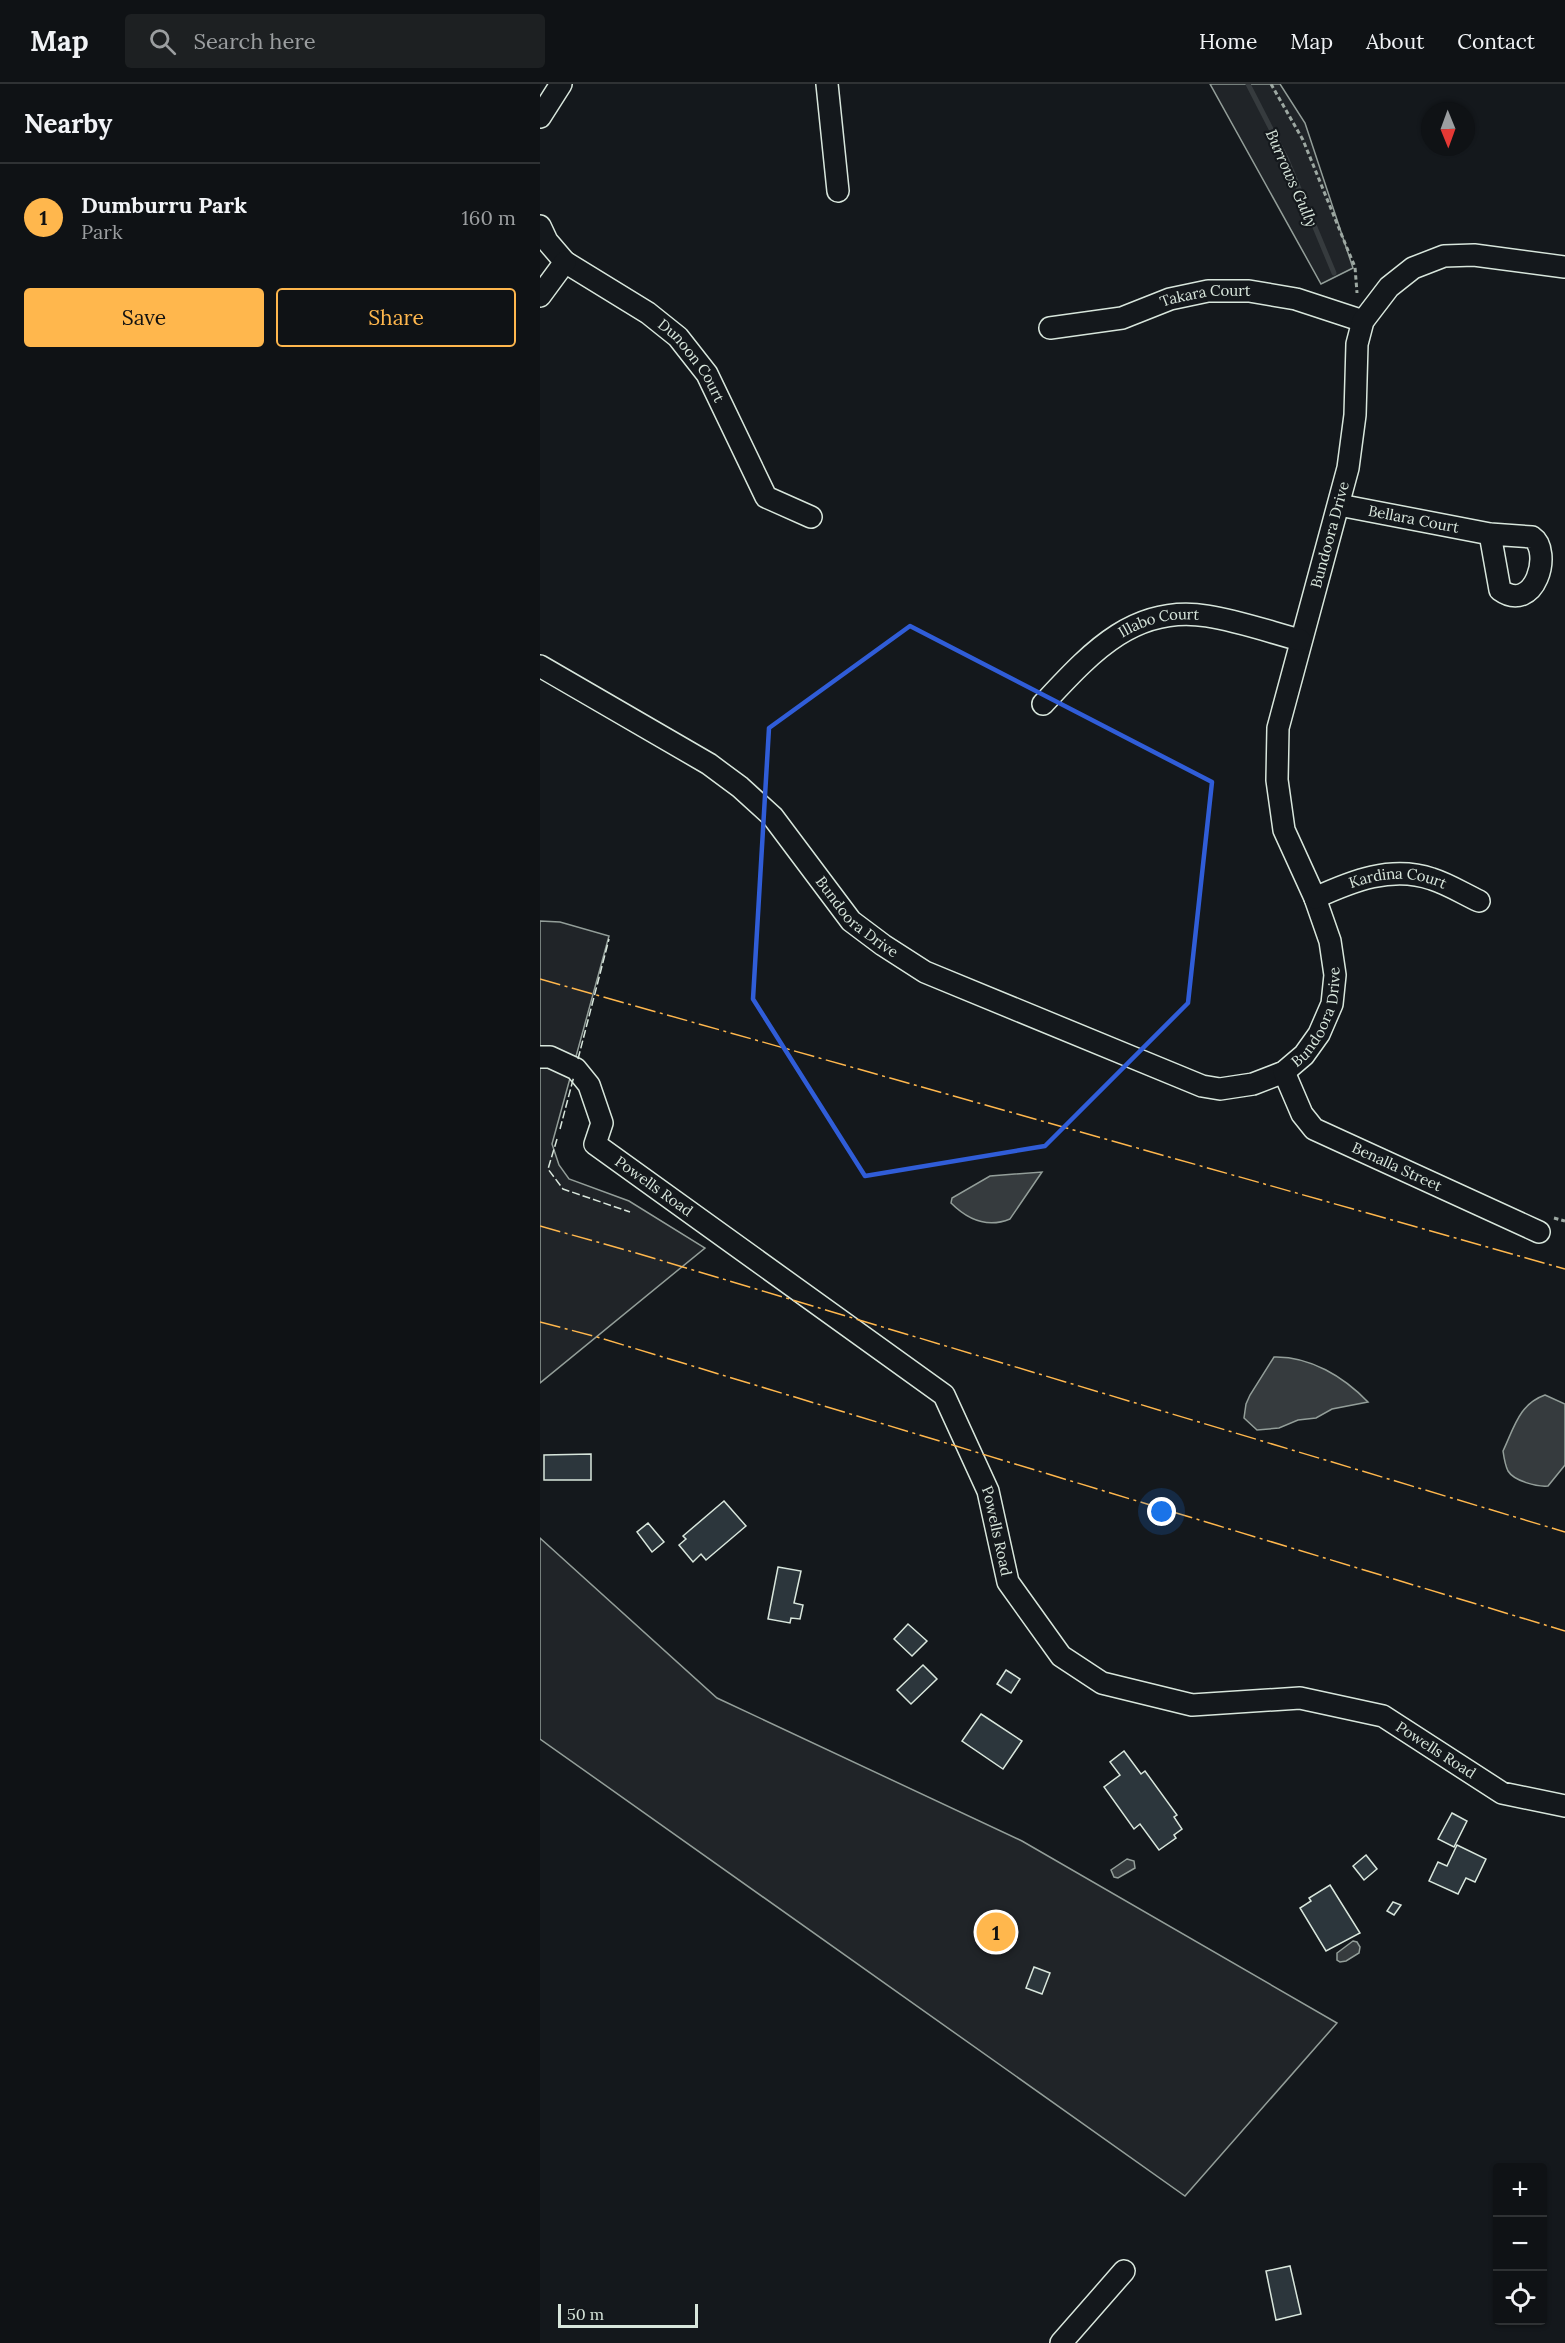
<!DOCTYPE html>
<html lang="en">
<head>
<meta charset="utf-8">
<style>
  :root { --surface:#0f1215; --page:#1d2022; --text:#f1f3f6; --muted:#9b9ea0; --line:#2f3234; --accent:#ffb74d }
  body { margin:0; font-family:Lora,serif; background:var(--page); color:var(--text) }
  .controls { position:absolute; right:18px; bottom:18px; display:grid; overflow:hidden; border-radius:6px; box-shadow:0 2px 4px #0004 }
  .controls button { width:54px; height:54px; display:grid; place-items:center; padding:0; border:0; border-bottom:2px solid var(--line); background:var(--surface); color:var(--text); font:30px sans-serif }
  .compass { position:absolute; left:881px; top:18px; width:54px; height:54px; border-radius:50%; background:var(--surface); box-shadow:0 2px 4px #0004; rotate:179deg }
  .scale { position:absolute; left:18px; bottom:15px; width:140px; box-sizing:border-box; padding-left:6px; border:3px solid #d8e6dc; border-top:0; font-size:16px; line-height:21px; white-space:nowrap; color:#d8e6dc; -webkit-text-stroke:4px #14181c; paint-order:stroke }
  .you { position:absolute; left:622px; top:1428px; width:21px; height:21px; margin:-15px; border:4px solid #fff; border-radius:50%; background:#1a73e8; box-shadow:0 0 0 9px #1a73e833 }
  .badge { display:grid; place-items:center; width:39px; height:39px; border-radius:50%; background:var(--accent); color:#111; font-size:20px; font-weight:700 }
  .pin { position:absolute; translate:-50% -50%; border:3px solid #fff; box-shadow:0 2px 6px #0006 }
  .list { margin:0; padding:0; list-style:none }
  h2 { display:flex; justify-content:space-between; align-items:center; height:78px; margin:0; padding:0 24px; font-size:26px }
  h2 small { font-size:20px; font-weight:400; color:var(--muted) }
  .list li { display:grid; grid-template-columns:39px 1fr auto; gap:18px; align-items:center; box-sizing:border-box; height:108px; padding:0 24px; border-top:2px solid var(--line) }
  .list b { display:block; font-size:22px; white-space:nowrap }
  .list p { margin:0; font-size:20px; white-space:nowrap; color:var(--muted) }
  .list em { font-size:20px; font-style:normal; color:var(--muted) }
  .actions { display:flex; gap:12px; padding:18px 24px }
  .actions a { flex:1; padding:14px 0; border:2px solid var(--accent); border-radius:6px; text-align:center; font-size:21px; color:var(--accent) }
  .actions .main { background:var(--accent); color:#111 }
  .icon { flex:none; width:33px; height:33px; fill:none; stroke:currentColor; stroke-width:2; stroke-linecap:round; stroke-linejoin:round }
  .map { position:relative; flex:none; width:1025px; height:2259px; overflow:hidden }
  header { display:flex; align-items:center; gap:36px; box-sizing:border-box; height:84px; padding:0 30px; background:var(--surface); border-bottom:2px solid var(--line) }
  header strong { font-size:28px }
  nav { display:flex; gap:33px; margin-inline-start:auto; font-size:21px }
  .search { width:420px; height:54px; background:var(--page); display:flex; align-items:center; gap:15px; box-sizing:border-box; padding:0 21px; border-radius:6px; color:var(--muted); font-size:22px }
  main { display:flex }
  aside { flex:1; background:var(--surface) }
  .map>svg:first-child { display:block }
</style>
</head>
<body>
<header>
<strong>Map</strong>
<div class="search"><svg class="icon" aria-label="search" viewBox="0 0 24 24"><circle cx="10" cy="10" r="6"/><path d="M15 15l6 6"/></svg>Search here</div>
<nav><a>Home</a><a>Map</a><a>About</a><a>Contact</a></nav>
</header>
<main>
<aside>
<h2>Nearby<small></small></h2>
<ul class="list">
<li><span class="badge">1</span><div><b>Dumburru Park</b><p>Park</p></div><em>160 m</em></li>
</ul>
<div class="actions"><a class="main">Save</a><a>Share</a></div>
</aside>
<div class="map">
<svg width="1025" height="2259" viewBox="0 0 1025 2259">
  <rect width="100%" height="100%" fill="#14181c"/>
  <g fill="#202428" stroke="#939e99" stroke-width="1.5">
    <polygon points="670,0 740,0 765,39 813,184 781,200"/>
    <polygon points="0,837 20,838 69,852 12,1060 19,1081 29,1095 89,1117 165,1164 0,1299"/>
    <polygon points="0,1454 177,1614 482,1757 797,1939 645,2112 0,1655"/>
  </g>
  <g fill="#363b3e" stroke="#939e99" stroke-width="1.5">
    <path d="M502 1088 470 1135C448 1144 428 1136 411 1119L412 1114 450 1092Z"/>
    <path d="M734 1273C770 1272 804 1293 828 1318L792 1325 776 1334 758 1336 739 1344 717 1346 704 1334 706 1320 710 1311Z"/>
    <path d="M1005 1311 1025 1320V1381L1008 1402C997 1403 974 1397 968 1387 965 1381 964 1374 963 1367 974 1344 979 1320 1005 1311Z"/>
    <polygon points="587,1775 594,1777 595,1784 578,1794 574,1793 571,1786"/>
    <polygon points="813,1857 817,1858 820,1863 819,1869 806,1877 800,1878 797,1876 797,1869"/>
  </g>
  <g fill="none" stroke-linecap="round" stroke-linejoin="round">
    <polyline stroke="#363b3e" stroke-width="5" points="708,0 747,76 794,189"/>
  </g>
  <g fill="#2c363c" stroke="#d8e6dc" stroke-width="1.5">
    <polygon points="51,1370 51,1396 4,1396 4,1371"/>
    <polygon points="184,1417 206,1442 166,1476 161,1470 153,1478 139,1461 146,1455 143,1452"/>
    <polygon points="108,1439 124,1458 112,1468 97,1448"/>
    <polygon points="238,1483 261,1487 254,1519 263,1521 260,1535 251,1534 250,1539 228,1535"/>
    <polygon points="368,1540 387,1557 372,1572 354,1555"/>
    <polygon points="383,1581 397,1595 371,1620 357,1606"/>
    <polygon points="466,1586 480,1595 471,1609 457,1600"/>
    <polygon points="441,1630 482,1657 463,1685 422,1657"/>
    <polygon points="584,1667 601,1690 605,1687 637,1731 634,1733 642,1745 634,1751 636,1754 619,1766 600,1740 594,1745 564,1703 580,1691 570,1678"/>
    <polygon points="912,1729 927,1737 914,1763 898,1755"/>
    <polygon points="917,1761 946,1775 935,1798 926,1794 918,1810 889,1797 898,1778 907,1782"/>
    <polygon points="826,1771 837,1785 824,1796 813,1782"/>
    <polygon points="790,1801 820,1849 786,1867 760,1824 771,1817 769,1814"/>
    <polygon points="853,1818 861,1821 854,1831 847,1827"/>
    <polygon points="494,1883 510,1889 502,1910 486,1904"/>
    <polygon points="750,2182 761,2230 736,2236 726,2187"/>
  </g>
  <g fill="none" stroke-linecap="round" stroke-linejoin="round">
    <defs>
      <g id="minor">
        <polyline points="287,0 298,107"/>
        <polyline points="0,33 21,0"/>
        <path id="s1" d="M0 142 7 157 25 178 108 229 138 253 167 290 226 413 271 433"/>
        <polyline points="0,212 25,178"/>
        <path id="s2" d="M510 244 582 234 630 215 668 207H709L756 215 823 237"/>
        <path id="s3" d="M799 421 950 450 992 453C1013 467 995 531 960 506L950 450"/>
        <path id="s4" d="M0 582 169 680 200 703 233 733 311 837 343 861 385 888 662 1002 680 1005 713 1000 744 988 764 971 779 950 792 920 795 891 790 857 775 814 744 746 737 696 738 644 808 384 815 331 817 260 823 237 849 203 873 184 904 172 934 171 1025 183"/>
        <path id="s5" d="M503 620C549 571 593 520 667 532 699 537 730 548 760 556"/>
        <path id="s6" d="M775 814C812 797 852 781 892 795 908 800 924 810 939 817"/>
        <path id="s7" d="M0 973H10L36 985 49 1001 62 1039 55 1060 404 1311 448 1407 468 1498 521 1572 562 1599 652 1621 760 1614 843 1632 962 1709 1025 1722"/>
        <path id="s8" d="M744 988 762 1030 774 1045 999 1148"/>
        <polyline points="521,2259 584,2187"/>
      </g>
    </defs>
    <use href="#minor" stroke="#d8e6dc" stroke-width="24"/>
    <g stroke="#9da8a2" stroke-width="3" stroke-dasharray="4.5 3" stroke-linecap="butt">
      <polyline points="731,0 763,56 807,164 815,183 817,209"/>
      <polyline points="1014,1134 1025,1137"/>
    </g>
    <use href="#minor" stroke="#14181c" stroke-width="21"/>
    <g stroke="#d8e6dc" stroke-width="1.5" stroke-dasharray="8 3" stroke-linecap="butt">
      <polyline points="38,975 69,855"/>
      <polyline points="20,1045 34,992"/>
      <polyline points="17,1055 8,1085 23,1105 90,1128"/>
    </g>
    <g stroke="#ffb74d" stroke-width="1.5" stroke-dasharray="21 4.5 3 4.5" stroke-linecap="butt">
      <polyline points="0,895 1025,1185"/>
      <polyline points="0,1142 93,1168 1025,1448"/>
      <polyline points="0,1238 57,1253 1025,1547"/>
    </g>
  </g>
  <path fill="none" stroke="#305dd8" stroke-width="4.5" stroke-linejoin="round" d="M370 542 672 698 648 919 505 1062 325 1092 213 915 229 644Z"/>
  <g text-anchor="middle" stroke-width="4.5" stroke-linejoin="round" paint-order="stroke">
    <g font-size="15" fill="#d8e6dc" stroke="#14181c">
      <text dy="5" stroke="none"><textPath href="#s2" startOffset="160">Takara Court</textPath></text>
      <text dy="5" stroke="none"><textPath href="#s1" startOffset="207">Dunoon Court</textPath></text>
      <text dy="5" stroke="none"><textPath href="#s3" startOffset="76">Bellara Court</textPath></text>
      <text dy="5" stroke="none"><textPath href="#s4" startOffset="1454">Bundoora Drive</textPath></text>
      <text dy="5" stroke="none"><textPath href="#s5" startOffset="146">Illabo Court</textPath></text>
      <text dy="5" stroke="none"><textPath href="#s6" startOffset="87">Kardina Court</textPath></text>
      <text dy="5" stroke="none"><textPath href="#s4" startOffset="410">Bundoora Drive</textPath></text>
      <text dy="5" stroke="none"><textPath href="#s4" startOffset="950">Bundoora Drive</textPath></text>
      <text dy="5" stroke="none"><textPath href="#s8" startOffset="156">Benalla Street</textPath></text>
      <text dy="5" stroke="none"><textPath href="#s7" startOffset="194">Powells Road</textPath></text>
      <text dy="5" stroke="none"><textPath href="#s7" startOffset="698">Powells Road</textPath></text>
      <text dy="5" stroke="none"><textPath href="#s7" startOffset="1239">Powells Road</textPath></text>
    </g>
    <g font-size="16" font-style="italic" fill="#d8e6dc" stroke="#14181c">
      <text transform="translate(752 94) rotate(66)" y="6">Burrows Gully</text>
    </g>
  </g>
</svg>
<div class="controls">
<button>+</button>
<button>−</button>
<button><svg class="icon" aria-label="locate" viewBox="0 0 24 24"><circle cx="12" cy="12" r="6"/><path d="M12 2v4M12 18v4M2 12h4M18 12h4"/></svg></button>
</div>
<svg class="compass" viewBox="-18 -18 36 36"><path d="M0-13l5 13h-10z" fill="#e53935"/><path d="M0 13l5-13h-10z" fill="#9b9ea0"/></svg>
<div class="scale">50 m</div>
<div class="you"></div>
<div class="pin badge" style="left:456px;top:1848px">1</div>
</div>
</main>
</body>
</html>
